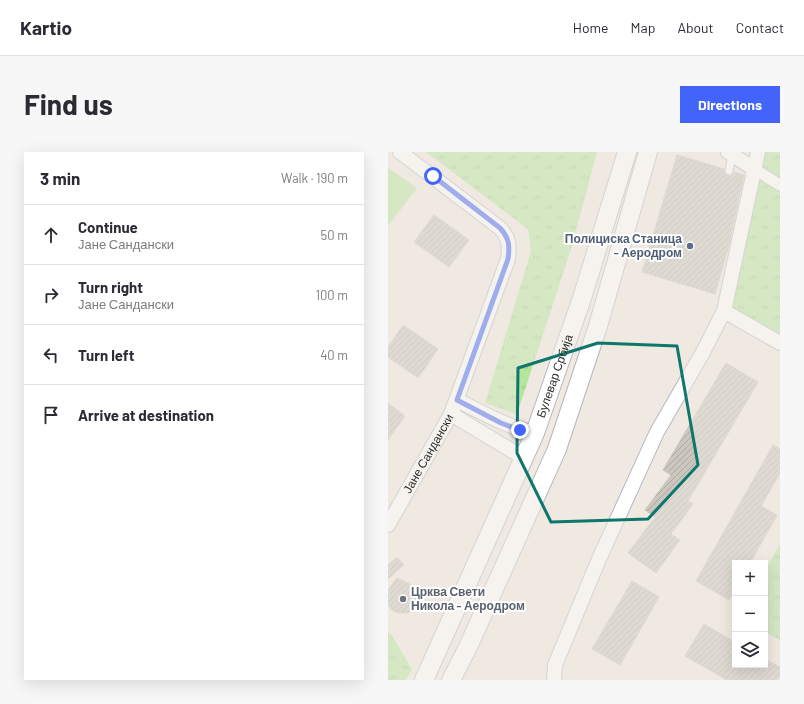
<!DOCTYPE html>
<html lang="en">
<head>
<meta charset="utf-8">
<style>
  :root { --surface:#fff; --page:#f7f7f7; --text:#2b2b33; --muted:#7c7c81; --line:#e1e1e2; --accent:#4264fb }
  body { margin:0; font-family:Barlow,sans-serif; background:var(--page); color:var(--text) }
  .controls { position:absolute; right:12px; bottom:12px; display:grid; overflow:hidden; border-radius:0px; box-shadow:0 4px 16px #0002 }
  .controls button { width:36px; height:36px; display:grid; place-items:center; padding:0; border:0; border-bottom:1px solid var(--line); background:var(--surface); color:var(--text); font:20px sans-serif }
  .stop { position:absolute; width:12px; height:12px; margin:-9px; border:3px solid #4264fb; border-radius:50%; background:#fff }
  .stop.end { background:#4264fb; border-color:#fff; box-shadow:0 1px 4px #0008 }
  .list { margin:0; padding:0; list-style:none }
  h2 { display:flex; justify-content:space-between; align-items:center; height:52px; margin:0; padding:0 16px; font-size:17px }
  h2 small { font-size:13px; font-weight:400; color:var(--muted) }
  .list li { display:grid; grid-template-columns:26px 1fr auto; gap:12px; align-items:center; box-sizing:border-box; height:60px; padding:0 16px; border-top:1px solid var(--line) }
  .list b { display:block; font-size:15px; white-space:nowrap }
  .list p { margin:0; font-size:13px; white-space:nowrap; color:var(--muted) }
  .list em { font-size:13px; font-style:normal; color:var(--muted) }
  .icon { flex:none; width:22px; height:22px; fill:none; stroke:currentColor; stroke-width:2; stroke-linecap:round; stroke-linejoin:round }
  .map { position:relative; flex:none; width:392px; height:528px; overflow:hidden; border-radius:0px }
  header { display:flex; align-items:center; gap:24px; box-sizing:border-box; height:56px; padding:0 20px; background:var(--surface); border-bottom:1px solid var(--line) }
  header strong { font-size:19px }
  nav { display:flex; gap:22px; margin-inline-start:auto; font-size:14px }
  .intro { display:flex; align-items:center; justify-content:space-between; box-sizing:border-box; height:96px; padding:0 24px }
  h1 { margin:0; font-size:28px }
  .button { padding:10px 18px; border-radius:0px; background:var(--accent); color:#fff; font-size:14px; font-weight:700 }
  main { display:flex; gap:24px; padding:0 24px }
  aside { flex:1; background:var(--surface); border-radius:0px; box-shadow:0 4px 16px #0002 }
  .map>svg:first-child { display:block }
</style>
</head>
<body>
<header>
<strong>Kartio</strong>
<nav><a>Home</a><a>Map</a><a>About</a><a>Contact</a></nav>
</header>
<div class="intro"><h1>Find us</h1><a class="button">Directions</a></div>
<main>
<aside>
<h2>3 min<small>Walk · 190 m</small></h2>
<ul class="list">
<li><svg class="icon" aria-label="ahead" viewBox="0 0 24 24"><path d="M12 20V5M6 11l6-6 6 6"/></svg><div><b>Continue</b><p>Јане Сандански</p></div><em>50 m</em></li>
<li><svg class="icon" aria-label="right" viewBox="0 0 24 24"><path d="M7 20v-9h11M14 6l5 5-5 5"/></svg><div><b>Turn right</b><p>Јане Сандански</p></div><em>100 m</em></li>
<li><svg class="icon" aria-label="left" viewBox="0 0 24 24"><path d="M17 20v-9H6M10 6l-5 5 5 5"/></svg><div><b>Turn left</b></div><em>40 m</em></li>
<li><svg class="icon" aria-label="arrive" viewBox="0 0 24 24"><path d="M6 21V4h12l-3 4 3 4H6"/></svg><div><b>Arrive at destination</b></div></li>
</ul>
</aside>
<div class="map">
<svg width="392" height="528" viewBox="0 0 392 528">
  <defs>
    <pattern id="park-tufts" width="24" height="20" patternUnits="userSpaceOnUse"><rect width="24" height="20" fill="#b6e59e"/><path d="M3 7l-1-3M5 7V3M7 7l1-3M15 17l-1-3M17 17v-4M19 17l1-3" fill="none" stroke="#9dc588"/></pattern>
    <pattern id="building-hatch" width="6" height="6" patternUnits="userSpaceOnUse"><rect width="6" height="6" fill="#cbc7bf"/><path d="M-1 1l2-2M0 6l6-6M5 7l2-2" fill="none" stroke="#afaba4"/></pattern>
  </defs>
  <rect width="100%" height="100%" fill="#efe9e1"/>
  <polygon fill="#b6e59e" points="0,16 29,36 0,74"/>
  <g fill="url(#park-tufts)">
    <polygon points="38,0 209,0 183,97 129,262 97,251 143,99 140,77"/>
    <polygon points="374,0 392,0 392,189 338,154"/>
    <polygon points="392,392 392,488 377,480 377,418"/>
    <polygon points="0,480 4,484 24,517 18,528 0,528"/>
  </g>
  <g fill="url(#building-hatch)" stroke="#cbc5ba">
    <polygon points="289,3 336,17 336,21 340,24 343,24 346,20 356,23 340,97 327,142 254,120"/>
    <polygon points="46,63 81,88 61,115 26,90"/>
    <polygon points="15,173 50,197 30,226 0,205 0,195"/>
    <polygon points="338,211 370,230 300,349 305,352 283,382 292,388 268,421 240,401 267,365 257,358 283,323 275,318"/>
    <polygon points="0,251 17,264 0,288"/>
    <polygon points="385,293 392,297 392,321 373,354 389,363 362,411 347,411 347,437 341,448 308,429"/>
    <polygon points="9,405 16,413 0,427 0,413"/>
    <polygon points="9,426 22,432 29,439 30,444 28,454 20,461 9,461 4,458 0,453 0,438"/>
    <polygon points="244,429 271,445 232,513 204,497"/>
    <polygon points="316,472 347,490 347,513 377,513 377,507 392,515 392,524 389,528 339,528 297,504"/>
  </g>
  <g fill="none" stroke-linecap="round" stroke-linejoin="round">
    <defs>
      <polyline id="service" points="341,19 344,3"/>
      <polyline id="pedestrian" points="366,17 392,33"/>
      <g id="minor">
        <polyline points="340,0 366,17"/>
        <polyline points="336,159 370,0"/>
        <path d="M69 248C95 261 119 275 147 281"/>
        <polyline points="63,262 136,306"/>
        <path id="s1" d="M0 373 63 262 120 107C122 93 121 86 112 76L12 0"/>
        <polyline points="166,528 167,513 211,407 269,280 314,202 336,159 392,191"/>
      </g>
      <g id="tertiary">
        <path id="s2" d="M36 528 147 281 194 146 239 0"/>
        <polyline points="63,528 80,495 169,297 210,174 260,0"/>
      </g>
    </defs>
    <use href="#service" stroke="#b4b7c1" stroke-width="9"/>
    <use href="#pedestrian" stroke="#b4b7c1" stroke-width="13"/>
    <use href="#minor" stroke="#b4b7c1" stroke-width="16"/>
    <use href="#tertiary" stroke="#b4b7c1" stroke-width="20"/>
    <use href="#service" stroke="#fff" stroke-width="7"/>
    <use href="#pedestrian" stroke="#fff" stroke-width="11"/>
    <use href="#minor" stroke="#fff" stroke-width="14"/>
    <use href="#tertiary" stroke="#fff" stroke-width="18"/>
  </g>
  <g fill="none" stroke-linecap="round" stroke-linejoin="round">
    <path stroke="#4264fb" stroke-width="5" d="M45 24 112 76C121 86 122 93 120 107L69 248 113 271 132 278"/>
  </g>
  <path d="M0 0H392V528H0ZM210 191 289 194 310 313 260 367 163 370 129 301 130 216Z" fill="#efe9e1" fill-opacity=".55" fill-rule="evenodd"/>
  <path fill="none" stroke="#0f766e" stroke-width="3" stroke-linejoin="round" d="M210 191 289 194 310 313 260 367 163 370 129 301 130 216Z"/>
  <circle fill="#5c6f8a" stroke="#fff" stroke-width="1.5" cx="302" cy="94" r="4"/>
  <circle fill="#6b7280" stroke="#fff" stroke-width="1.5" cx="15" cy="447" r="4"/>
  <g text-anchor="middle" stroke-width="4" stroke-linejoin="round" paint-order="stroke">
    <g font-size="12" font-weight="bold" fill="#4e5e75" stroke="#fff" text-anchor="end">
      <text x="294" y="91">Полициска Станица<tspan x="294" dy="14">- Аеродром</tspan></text>
    </g>
    <g font-size="12" fill="#2e2e2e" stroke="#fff">
      <text dy="4" stroke="none"><textPath href="#s2" startOffset="331">Булевар Србија</textPath></text>
      <text dy="4" stroke="none"><textPath href="#s1" startOffset="82">Јане Сандански</textPath></text>
    </g>
    <g font-size="12" font-weight="bold" fill="#5b616d" stroke="#fff" text-anchor="start">
      <text x="23" y="444">Црква Свети<tspan x="23" dy="14">Никола - Аеродром</tspan></text>
    </g>
  </g>
</svg>
<div class="controls">
<button>+</button>
<button>−</button>
<button><svg class="icon" aria-label="layers" viewBox="0 0 24 24"><path d="M12 4l9 5-9 5-9-5zM3 14l9 5 9-5"/></svg></button>
</div>
<div class="stop" style="left:45px;top:24px"></div>
<div class="stop end" style="left:132px;top:278px"></div>
</div>
</main>
</body>
</html>
